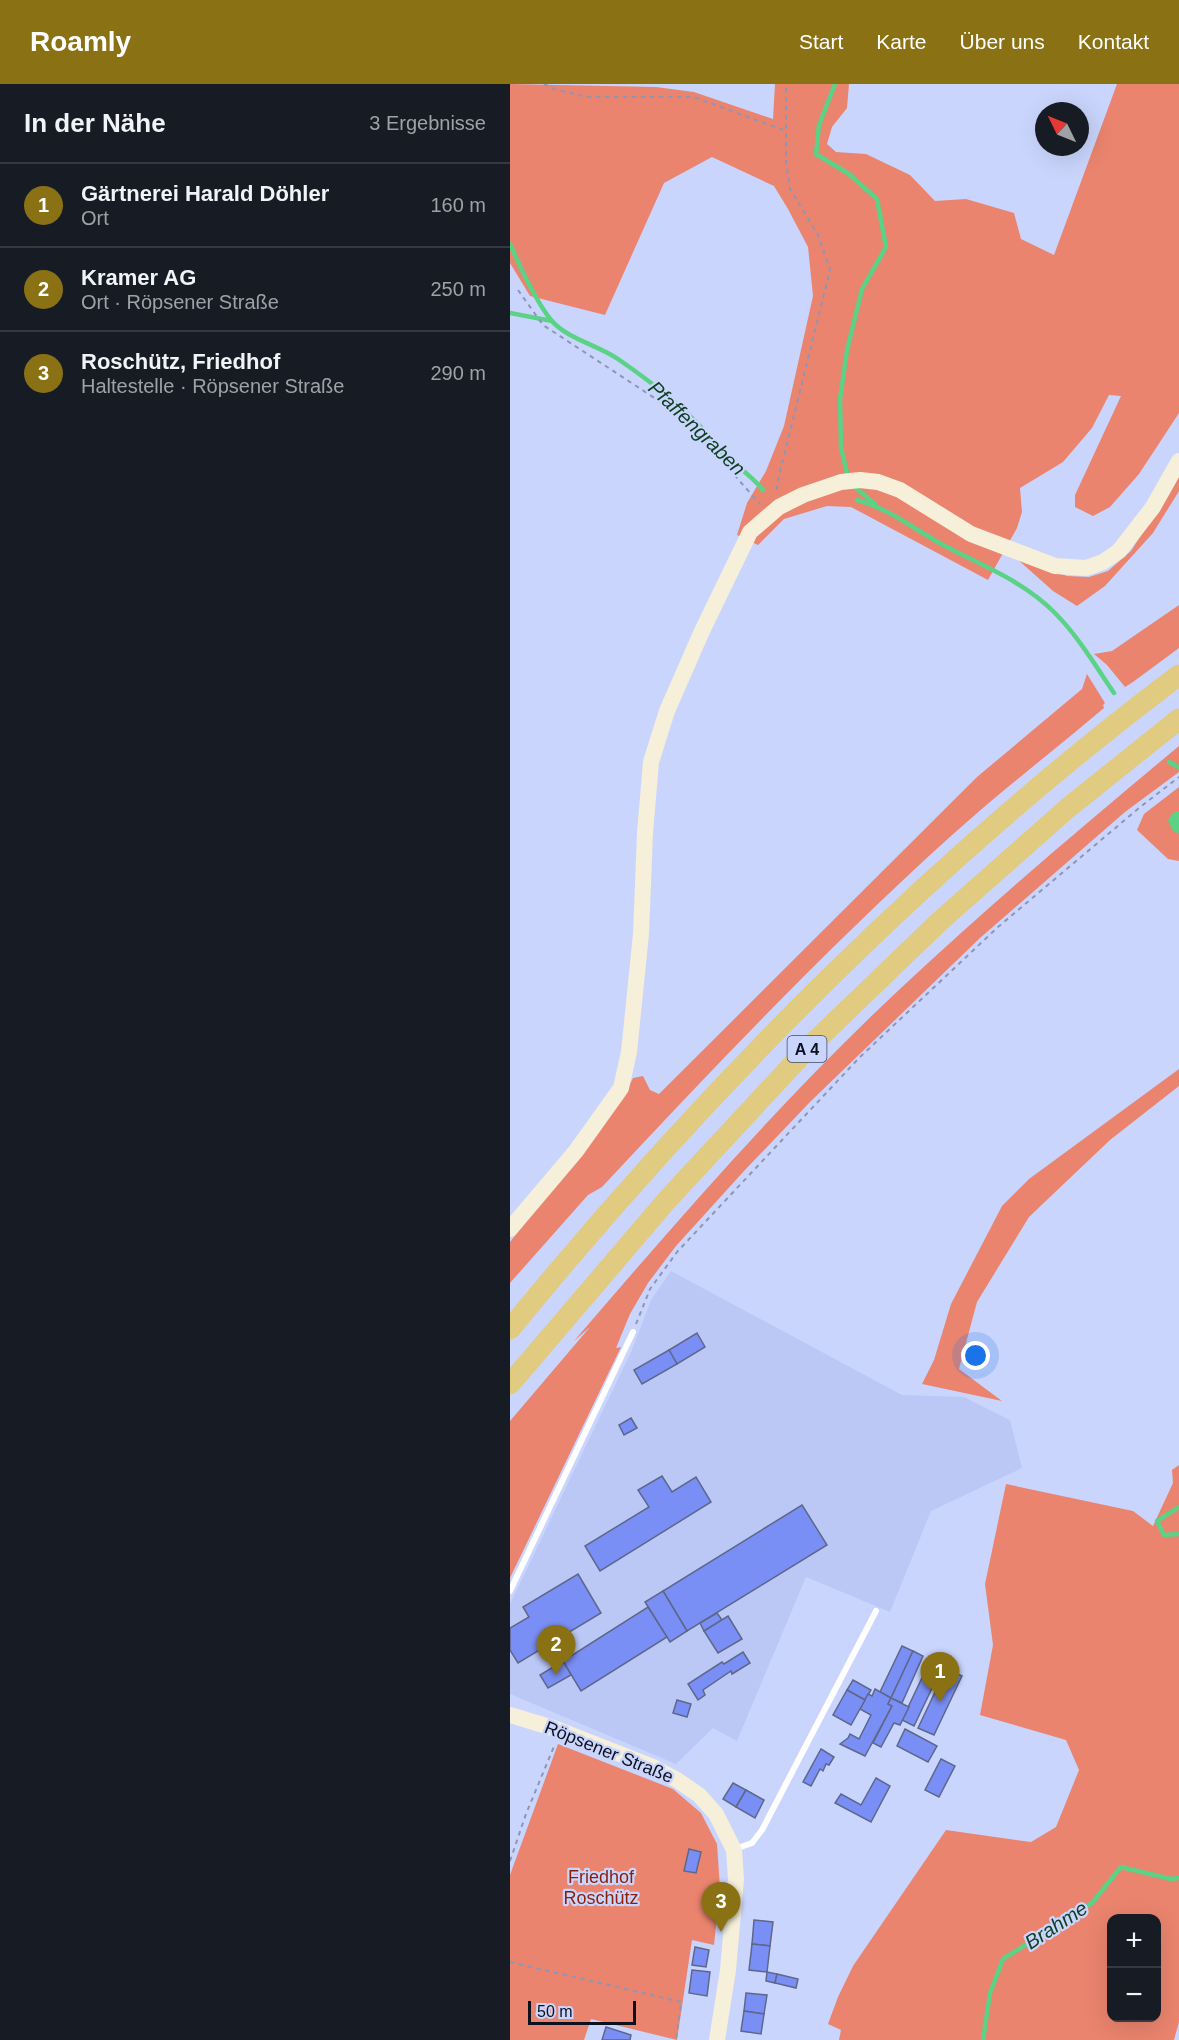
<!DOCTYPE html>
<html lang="de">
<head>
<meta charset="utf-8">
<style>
  :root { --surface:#171b24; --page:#20242c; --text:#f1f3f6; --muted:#9ea1a6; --line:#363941; --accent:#8a7214 }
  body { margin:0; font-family:Helvetica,sans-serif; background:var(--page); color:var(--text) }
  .controls { position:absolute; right:18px; bottom:18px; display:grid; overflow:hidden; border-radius:12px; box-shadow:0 6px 24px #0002 }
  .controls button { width:54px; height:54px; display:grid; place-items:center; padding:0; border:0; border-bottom:2px solid var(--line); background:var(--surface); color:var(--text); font:30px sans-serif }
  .compass { position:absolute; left:525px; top:18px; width:54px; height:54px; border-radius:50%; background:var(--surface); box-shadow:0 6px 24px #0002; rotate:313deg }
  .scale { position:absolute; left:18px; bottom:15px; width:108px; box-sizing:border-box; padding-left:6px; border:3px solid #0d101d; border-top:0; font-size:16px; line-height:21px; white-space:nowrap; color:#0d101d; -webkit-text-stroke:4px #cad5fd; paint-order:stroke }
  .you { position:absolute; left:466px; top:1272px; width:21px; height:21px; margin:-15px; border:4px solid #fff; border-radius:50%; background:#1a73e8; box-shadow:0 0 0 9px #1a73e833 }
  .badge { display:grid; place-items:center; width:39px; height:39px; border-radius:50%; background:var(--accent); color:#fff; font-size:20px; font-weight:700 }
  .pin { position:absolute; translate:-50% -50px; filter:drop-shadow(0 2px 3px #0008) }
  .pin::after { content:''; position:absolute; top:32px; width:21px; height:18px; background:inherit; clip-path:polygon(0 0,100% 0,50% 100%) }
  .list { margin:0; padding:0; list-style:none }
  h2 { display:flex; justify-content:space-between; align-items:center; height:78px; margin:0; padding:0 24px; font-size:26px }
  h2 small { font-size:20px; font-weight:400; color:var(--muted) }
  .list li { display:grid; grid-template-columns:39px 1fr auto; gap:18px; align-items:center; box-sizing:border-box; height:84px; padding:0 24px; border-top:2px solid var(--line) }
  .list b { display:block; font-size:22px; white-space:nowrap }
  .list p { margin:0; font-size:20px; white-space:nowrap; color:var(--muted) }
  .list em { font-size:20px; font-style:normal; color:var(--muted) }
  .map { position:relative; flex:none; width:669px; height:1956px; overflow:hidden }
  header { display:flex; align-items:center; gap:36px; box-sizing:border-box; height:84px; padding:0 30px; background:var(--accent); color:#fff }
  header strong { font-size:28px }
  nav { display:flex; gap:33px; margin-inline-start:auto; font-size:21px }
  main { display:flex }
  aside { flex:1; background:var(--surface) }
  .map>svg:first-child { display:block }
</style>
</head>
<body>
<header>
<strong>Roamly</strong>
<nav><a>Start</a><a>Karte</a><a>Über uns</a><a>Kontakt</a></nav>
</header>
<main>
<aside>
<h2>In der Nähe<small>3 Ergebnisse</small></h2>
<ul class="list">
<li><span class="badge">1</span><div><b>Gärtnerei Harald Döhler</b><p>Ort</p></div><em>160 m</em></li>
<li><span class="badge">2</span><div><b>Kramer AG</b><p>Ort · Röpsener Straße</p></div><em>250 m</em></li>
<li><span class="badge">3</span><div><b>Roschütz, Friedhof</b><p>Haltestelle · Röpsener Straße</p></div><em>290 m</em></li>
</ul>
</aside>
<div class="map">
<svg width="669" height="1956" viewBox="0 0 669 1956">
  <rect width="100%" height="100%" fill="#cad5fd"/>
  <polygon fill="#bbc8f6" points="161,1187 392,1311 454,1313 500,1336 512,1384 421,1427 380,1528 296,1493 227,1657 203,1644 166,1680 0,1610 0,1520 121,1268 141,1216"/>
  <g fill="#ea846e" fill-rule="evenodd">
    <polygon points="0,0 146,3 184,8 263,35 265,0 339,0 337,24 322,43 317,60 326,68 356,70 400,91 425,117 456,115 504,129 511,155 544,171 607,0 669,0 669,329 629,390 600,423 583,432 565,423 565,411 611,312 599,311 582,344 553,378 510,404 512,428 507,444 478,496 341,423 317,422 274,435 248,461 227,451 237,419 256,387 274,342 303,212 298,163 278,125 264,102 202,73 154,99 95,231 20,212 0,179"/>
    <polygon points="669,391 669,407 643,449 595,502 567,522 543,507 506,474 557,492 579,493 598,487 621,467"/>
    <polygon points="669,521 669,564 623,598 615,603 597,581 584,570 602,567"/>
    <path d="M577 590 595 619 593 621 594 624C543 667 490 708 441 752 318 863 205 982 92 1103L78 1111 0 1199V1158L82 1054 115 1010 123 994 133 992 140 1006 149 1010 467 693 572 605Z"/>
    <path d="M669 662V688L615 728 470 854 301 1017 234 1087 166 1162 138 1199 120 1230 106 1264 111 1263 0 1494V1337L80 1243 64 1257C168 1136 274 1013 391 904 481 820 575 740 669 662Z"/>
    <polygon points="669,703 669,777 658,775 627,746 634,730"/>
    <polygon points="669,985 669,1002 600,1056 519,1133 467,1218 449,1285 492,1317 412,1300 424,1276 441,1220 492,1122 519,1095"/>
    <path d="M669 1381V1938L664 1956H329L331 1946 318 1940 328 1913 343 1882 436 1746 521 1758 546 1743 569 1686 556 1656 470 1631 483 1561 475 1500 496 1400 623 1427 643 1442 663 1399 662 1386ZM602 1834H646V1934H602Z"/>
    <polygon points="48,1660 163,1705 191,1729 207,1760 210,1804 204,1861 182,1856 167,1956 81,1935 74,1956 0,1956 0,1791"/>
  </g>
  <polygon fill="#5bd286" points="669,727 669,750 662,746 658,736 663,729"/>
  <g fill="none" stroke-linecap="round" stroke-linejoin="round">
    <g stroke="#5bd286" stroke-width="4.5">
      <polyline points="325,0 309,41 306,70 339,90 367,115 376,163 352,205 337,266 330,315 331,364 337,389"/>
      <path d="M0 160C9 181 27 219 41 236 57 255 88 261 108 275 137 295 165 316 189 341 198 350 204 361 212 369 226 382 241 391 253 406"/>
      <polyline points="0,229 42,237"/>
      <polyline points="346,404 365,420"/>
      <path d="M347 416C380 425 405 446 435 462 473 482 513 497 544 528 568 552 585 581 604 609"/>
      <polyline points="659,678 668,683"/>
      <polyline points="669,1423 647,1437 654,1451 669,1450"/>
      <polyline points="473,1956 480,1909 493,1875 582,1819 611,1783 661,1795 669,1794"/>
    </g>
  </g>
  <g fill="#7a8ff5" stroke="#5e678a" stroke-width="1.5">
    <polygon points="187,1249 195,1263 167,1280 159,1266"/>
    <polygon points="159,1266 167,1280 132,1300 124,1286"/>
    <polygon points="121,1334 127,1344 114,1351 109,1341"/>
    <polygon points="152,1392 162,1408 186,1393 201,1418 90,1487 75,1462 139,1423 128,1406"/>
    <polygon points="292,1421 317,1461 177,1547 153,1507"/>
    <polygon points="68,1490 91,1529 8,1579 0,1566 0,1544 19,1533 13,1523"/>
    <polygon points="153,1507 177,1547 160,1558 135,1518"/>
    <polygon points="138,1523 157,1553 71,1607 53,1577"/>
    <polygon points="207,1529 212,1536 194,1547 190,1539"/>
    <polygon points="218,1532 232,1555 208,1569 194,1547"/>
    <polygon points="392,1562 403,1567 381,1614 370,1608"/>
    <polygon points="403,1567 413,1572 392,1619 381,1614"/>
    <polygon points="233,1568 240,1579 222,1590 221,1587 193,1606 195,1611 188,1616 178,1600 212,1578 214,1580"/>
    <polygon points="53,1577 61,1591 38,1604 30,1591"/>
    <polygon points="420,1577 432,1583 404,1642 392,1636"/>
    <polygon points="436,1585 452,1592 424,1651 408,1644"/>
    <polygon points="343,1596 361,1606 355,1616 337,1606"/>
    <polygon points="365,1605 381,1614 378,1620 382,1622 355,1672 330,1660 338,1654 340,1650 349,1655 361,1631 350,1625 358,1610 362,1612"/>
    <polygon points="337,1606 355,1616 341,1641 323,1631"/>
    <polygon points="381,1614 399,1623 390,1641 384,1639 371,1663 363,1659 382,1622 378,1620"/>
    <polygon points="167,1616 181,1620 177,1633 163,1629"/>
    <polygon points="395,1645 427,1662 418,1678 387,1662"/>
    <polygon points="311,1665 324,1673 319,1681 316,1680 313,1687 310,1685 301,1702 293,1698"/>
    <polygon points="431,1675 445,1682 429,1713 415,1706"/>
    <polygon points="366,1694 380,1702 361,1738 325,1719 331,1710 351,1721"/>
    <polygon points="223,1699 236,1706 226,1723 213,1715"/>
    <polygon points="236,1706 254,1716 245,1734 226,1723"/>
    <polygon points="179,1765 191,1768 186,1789 174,1787"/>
    <polygon points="244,1836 263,1838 260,1862 242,1860"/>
    <polygon points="242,1860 260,1862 257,1888 239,1886"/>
    <polygon points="185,1863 199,1866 196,1883 182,1881"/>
    <polygon points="182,1886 200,1888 197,1912 179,1909"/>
    <polygon points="257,1888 267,1890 265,1899 256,1897"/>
    <polygon points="267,1890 288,1895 286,1904 265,1899"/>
    <polygon points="236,1909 257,1911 254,1930 234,1927"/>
    <polygon points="234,1927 254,1930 251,1950 231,1947"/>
    <polygon points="96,1943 121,1951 120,1956 92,1956"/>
  </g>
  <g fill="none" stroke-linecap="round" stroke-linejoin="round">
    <g stroke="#8e96b6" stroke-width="2" stroke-dasharray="4.5 4.5" stroke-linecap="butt">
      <polyline points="34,0 44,5 77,13 184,13 276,47"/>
      <polyline points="8,206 33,241 172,332 250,420"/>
      <polyline points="267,406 267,400 320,186 308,151 280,105 276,78 276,0"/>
      <polyline points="126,1240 140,1205 167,1168 349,974 488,843 629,724 669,693"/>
      <polyline points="0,1777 16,1730 45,1660"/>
      <polyline points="0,1878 171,1918 166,1956"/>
    </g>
    <g stroke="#fff" stroke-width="6">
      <polyline points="0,1507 123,1248"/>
      <polyline points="225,1765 242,1759 252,1746 366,1527"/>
    </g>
    <g stroke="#f6efd9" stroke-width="16">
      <polyline points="0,1145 66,1067 111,1004 119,968 131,850 135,749 141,678 157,627 192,547 240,448 269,423 293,411 331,398 350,396 368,398 390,406 461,450 545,482 576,484 593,478 609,467 643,423 669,377"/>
      <polyline points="0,1631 46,1645 143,1683 167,1696 189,1711 206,1730 224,1766 226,1795 218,1886 207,1956"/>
    </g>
    <g stroke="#e1cb81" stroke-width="21">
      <path d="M0 1245C196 1005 422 777 669 591"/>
      <polyline points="0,1300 157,1116 299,963 430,837 559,723 669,635"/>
    </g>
  </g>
  <g text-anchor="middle" stroke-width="4.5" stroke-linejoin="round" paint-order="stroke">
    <rect fill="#cad5fd" stroke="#464b60" stroke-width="1.5" x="277.5" y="952" width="39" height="26" rx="4.5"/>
    <g font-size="16" font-weight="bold" fill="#0d101d">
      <text x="297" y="971">A 4</text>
    </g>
    <g font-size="18" fill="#0d101d" stroke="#cad5fd">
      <text transform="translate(99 1668) rotate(22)" y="6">Röpsener Straße</text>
    </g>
    <g font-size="18" fill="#8a1f08" stroke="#cad5fd">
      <text x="91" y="1799">Friedhof<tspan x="91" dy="21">Roschütz</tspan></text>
    </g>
    <g font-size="20" font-style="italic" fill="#104023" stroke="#cad5fd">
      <text transform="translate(187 344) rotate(44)" y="7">Pfaffengraben</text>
      <text transform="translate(546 1841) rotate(-33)" y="7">Brahme</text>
    </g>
  </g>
</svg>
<div class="controls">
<button>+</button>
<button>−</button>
</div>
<svg class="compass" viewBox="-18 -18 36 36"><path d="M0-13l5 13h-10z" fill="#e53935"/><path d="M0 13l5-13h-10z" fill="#9ea1a6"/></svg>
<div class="scale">50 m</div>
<div class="you"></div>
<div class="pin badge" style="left:430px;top:1618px">1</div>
<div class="pin badge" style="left:46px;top:1591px">2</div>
<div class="pin badge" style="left:211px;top:1848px">3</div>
</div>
</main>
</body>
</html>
